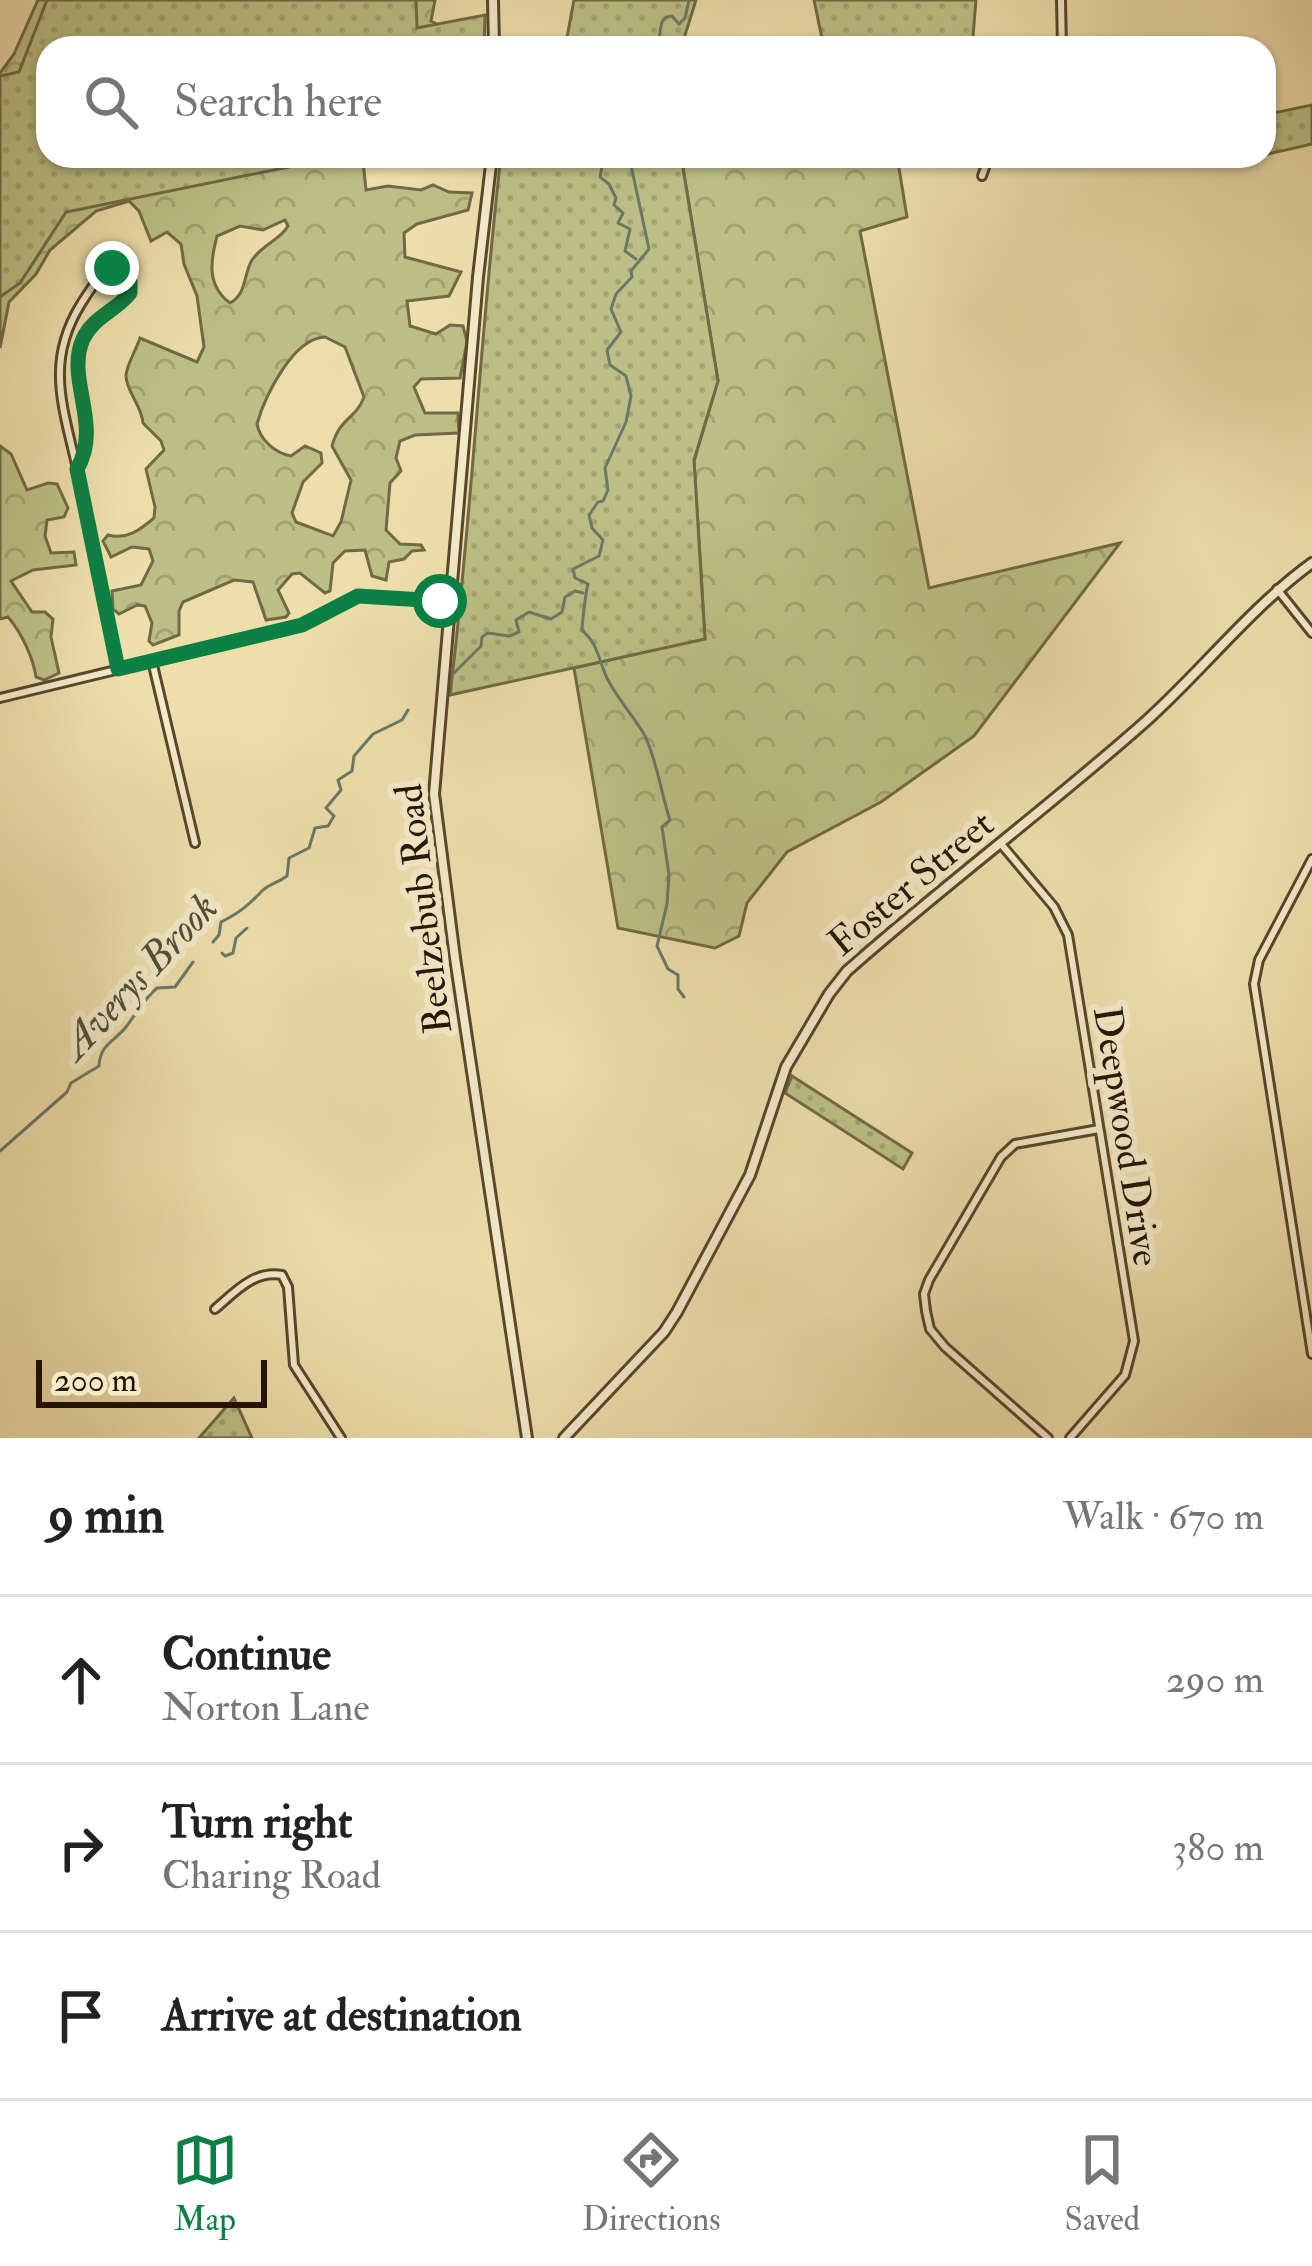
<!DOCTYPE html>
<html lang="en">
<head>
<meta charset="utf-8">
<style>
  :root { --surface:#fff; --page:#f2f2f2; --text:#222; --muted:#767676; --line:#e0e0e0; --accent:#0b8043 }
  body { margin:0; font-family:"IM FELL Double Pica",serif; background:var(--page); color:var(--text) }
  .scale { position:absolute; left:36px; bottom:30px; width:231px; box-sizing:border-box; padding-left:12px; border:6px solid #261401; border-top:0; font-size:33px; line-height:42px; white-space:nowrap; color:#261401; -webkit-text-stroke:9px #f3eac8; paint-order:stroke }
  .stop { position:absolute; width:36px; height:36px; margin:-27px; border:9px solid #0b8043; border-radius:50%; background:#fff }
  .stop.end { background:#0b8043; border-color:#fff; box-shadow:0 3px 12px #0008 }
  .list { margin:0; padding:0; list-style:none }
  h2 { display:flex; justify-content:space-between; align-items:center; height:156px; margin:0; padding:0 48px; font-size:51px }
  h2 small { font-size:39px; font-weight:400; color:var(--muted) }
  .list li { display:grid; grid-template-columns:78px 1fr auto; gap:36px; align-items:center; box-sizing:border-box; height:168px; padding:0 48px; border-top:3px solid var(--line) }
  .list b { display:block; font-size:45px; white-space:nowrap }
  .list p { margin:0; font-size:39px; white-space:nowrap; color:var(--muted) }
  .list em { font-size:39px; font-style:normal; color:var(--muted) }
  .icon { flex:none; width:66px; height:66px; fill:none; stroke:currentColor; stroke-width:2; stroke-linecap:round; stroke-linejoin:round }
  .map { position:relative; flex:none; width:1312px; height:1438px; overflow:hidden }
  .search { position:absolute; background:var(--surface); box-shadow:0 3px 9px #0004; left:36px; right:36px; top:36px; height:132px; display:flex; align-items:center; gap:30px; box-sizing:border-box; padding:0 42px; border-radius:36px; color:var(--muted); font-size:45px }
  .sheet { height:660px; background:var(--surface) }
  nav { display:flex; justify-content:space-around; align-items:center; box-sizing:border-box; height:168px; border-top:3px solid var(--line); background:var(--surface); font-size:33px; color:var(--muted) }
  nav a { display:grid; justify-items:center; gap:6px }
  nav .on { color:var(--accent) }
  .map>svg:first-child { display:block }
</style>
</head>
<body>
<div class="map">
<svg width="1312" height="1438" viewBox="0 0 1312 1438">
  <defs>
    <pattern id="forest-crowns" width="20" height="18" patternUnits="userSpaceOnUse" patternTransform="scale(3)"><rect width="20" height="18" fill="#bcc086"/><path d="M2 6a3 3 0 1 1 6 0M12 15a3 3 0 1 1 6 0" fill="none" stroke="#a1a472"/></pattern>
    <pattern id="park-dots" width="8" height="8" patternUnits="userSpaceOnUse" patternTransform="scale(3)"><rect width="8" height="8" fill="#bcc086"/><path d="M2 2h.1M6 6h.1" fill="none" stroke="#a1a472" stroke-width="1.8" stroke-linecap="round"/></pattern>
  </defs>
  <rect width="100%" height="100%" fill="#eddeab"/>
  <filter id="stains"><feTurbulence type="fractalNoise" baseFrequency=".00167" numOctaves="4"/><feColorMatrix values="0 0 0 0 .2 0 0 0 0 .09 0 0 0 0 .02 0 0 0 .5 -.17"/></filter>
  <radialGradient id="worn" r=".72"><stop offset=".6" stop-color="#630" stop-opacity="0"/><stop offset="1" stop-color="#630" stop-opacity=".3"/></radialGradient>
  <g fill="url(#forest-crowns)" stroke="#716a44" stroke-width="3" fill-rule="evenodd">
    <path d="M38 0H435L431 21 483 48H48V156H367L363 161 366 190 388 186 421 190 433 185 449 192 472 193 468 210 417 224 404 233 405 257 461 272 449 296 407 301 410 326 436 334 450 325 463 326 467 342 460 378 421 379 414 387 425 413H458L459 433 415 435 400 441 396 458 401 471 390 483 386 530 400 544 421 545 424 550 412 551 404 559 389 562 386 580 372 576 365 550 345 551 333 563 330 591 325 593 300 573 292 574 278 590 289 613 286 617 266 620 253 582 234 580 183 602 179 611V635L153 645 149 641 152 623 145 606 137 605 119 614 113 609 112 591 141 585 153 561 149 549 132 547 111 557 103 541 108 535C127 540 140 530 154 518L155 507 146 469 164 450 161 441 143 423C142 406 126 391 126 376 126 366 137 348 140 338L197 362 204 347 197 296 184 264 181 244 167 232 151 241 139 211 129 201 96 211 50 250 36 274 9 302 0 348V73L14 54ZM285 220 288 226C280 240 262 245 252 260 243 275 247 294 230 303 207 286 210 262 217 236L240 226 263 230ZM325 337 345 347 364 397C356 419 340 417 332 446L351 480 341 522 333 536 296 522 292 513 303 482 322 463 321 453 305 446 291 456C275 453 260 440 257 424 265 396 293 338 325 337Z"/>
    <polygon points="681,156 897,156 907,217 860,231 929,588 1120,543 974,736 881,802 787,852 747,903 739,936 715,948 618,928 574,668 705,638 694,461 718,381"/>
    <path d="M0 446 11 454 27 490 48 483 57 484 68 508 64 517 47 520 45 536 51 553 74 552 76 565 33 570 11 581 32 612H45L53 619 51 637 59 673 44 680 36 677C33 657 21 632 8 617L0 619Z"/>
  </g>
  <g fill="url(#park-dots)" stroke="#716a44" stroke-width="3">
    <polygon points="47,0 416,0 417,28 485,15 484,48 48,48 48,156 343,156 66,212 20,283 0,297 0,76 19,72"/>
    <polygon points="574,0 696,0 681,48 565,48"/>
    <polygon points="814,0 976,0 972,48 824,48"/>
    <polygon points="1312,105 1312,144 1268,154 1264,115"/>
    <path d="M501 156H681L718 381 694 460 705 639 450 695C472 516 480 335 501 156Z"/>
    <polygon points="792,1076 912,1153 903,1169 785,1093"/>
    <polygon points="234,1398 252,1438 199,1438"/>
  </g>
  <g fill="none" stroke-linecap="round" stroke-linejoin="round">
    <g stroke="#6b7966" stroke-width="3">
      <path d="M649 48 658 43C662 34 657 16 672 16L679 24 685 18 689 0"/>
      <polyline points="604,156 600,177 609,184 616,198 614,205 623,213 618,223 630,229 625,251 636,259"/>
      <path d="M629 156 649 249 631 271 632 277 616 294 611 309 621 332 607 350 610 365 626 376 631 396 626 422 605 468 608 490 603 501 598 502 589 515 592 528 603 540 599 556 573 569 575 578 588 584C586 590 582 625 582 630 597 644 597 653 604 671 611 692 635 717 645 736 657 761 661 793 670 820L662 827 669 875 667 904 657 946 668 969 678 975V989L684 997"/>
      <polyline points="450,677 481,646 482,637 488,633 509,636 519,632 516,620 529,612 551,619 562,612 565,597 575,591 583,593"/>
      <path d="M213 942 219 935 221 922C239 913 249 905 262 891 270 883 278 883 287 876L289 858 309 848 315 828 328 826 334 816 326 808 341 790 338 780 352 771 354 756 373 734 402 720 408 710"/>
      <polyline points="222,953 225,956 233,953 236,938 247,928"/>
      <path d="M0 1151 67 1092 71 1083 99 1066C100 1044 114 1042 126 1027 136 1014 143 1000 157 988L175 987 193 962"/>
    </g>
    <defs>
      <g id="minor">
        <polyline points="1061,0 1062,48"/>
        <polyline points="982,176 989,156"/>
        <path d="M112 268 124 271 130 282V293C116 311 94 316 83 339 65 378 103 425 77 469 63 406 45 362 81 304 90 290 97 277 112 268Z"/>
        <polyline points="77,469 118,669"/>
        <polyline points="1277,589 1312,633"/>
        <polyline points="152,661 195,843"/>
        <polyline points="0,698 302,625 358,596 452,602"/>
        <polyline points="1001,844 1054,907 1068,935 1134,1341 1125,1375 1070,1438"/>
        <polyline points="1312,859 1259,960 1254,984 1312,1354"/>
        <path d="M215 1309C235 1292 254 1270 282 1275L288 1287 294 1365 341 1438"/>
        <polyline points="1048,1438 945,1347 930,1329 926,1311 924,1294 929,1280 1001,1157 1015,1144 1099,1129"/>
      </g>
      <g id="tertiary">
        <polyline points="493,0 494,48"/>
        <polyline points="492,156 478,277 434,794 455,958 527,1438"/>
        <path d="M564 1438 664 1332 677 1312 750 1175 786 1067 829 994 847 971C944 885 1048 808 1145 722 1203 670 1249 609 1312 563"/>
      </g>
    </defs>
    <use href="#minor" stroke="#58462c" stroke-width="12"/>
    <use href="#tertiary" stroke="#58462c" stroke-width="14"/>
    <use href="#minor" stroke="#f3eac8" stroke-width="6"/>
    <use href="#tertiary" stroke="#f3eac8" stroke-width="8"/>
  </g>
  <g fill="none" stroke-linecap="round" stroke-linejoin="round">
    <path stroke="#0b8043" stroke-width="15" d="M112 268 124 271 130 282V293C116 311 94 316 83 339 65 379 103 425 77 469L118 669 302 625 358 596 440 601"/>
  </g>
  <g text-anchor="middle" stroke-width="12" stroke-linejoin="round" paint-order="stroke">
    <g font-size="39" fill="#261401" stroke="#f3eac8">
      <text transform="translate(910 882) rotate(-40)" y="14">Foster Street</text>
      <text transform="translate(422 909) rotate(-97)" y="14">Beelzebub Road</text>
      <text transform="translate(1128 1136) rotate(81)" y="14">Deepwood Drive</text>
    </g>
    <g font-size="42" font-style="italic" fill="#4e4f3c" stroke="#f3eac8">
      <text transform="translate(138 975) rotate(-47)" y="15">Averys Brook</text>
    </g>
  </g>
  <rect width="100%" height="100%" filter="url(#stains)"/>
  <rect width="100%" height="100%" fill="url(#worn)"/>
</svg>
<div class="scale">200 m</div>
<div class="stop" style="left:440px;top:601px"></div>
<div class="stop end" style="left:112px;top:268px"></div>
<div class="search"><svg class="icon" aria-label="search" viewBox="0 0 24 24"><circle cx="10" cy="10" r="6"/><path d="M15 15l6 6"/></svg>Search here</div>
</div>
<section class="sheet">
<h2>9 min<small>Walk · 670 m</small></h2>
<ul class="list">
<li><svg class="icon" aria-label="ahead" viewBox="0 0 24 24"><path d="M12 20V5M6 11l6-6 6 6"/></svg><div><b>Continue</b><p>Norton Lane</p></div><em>290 m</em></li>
<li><svg class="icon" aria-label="right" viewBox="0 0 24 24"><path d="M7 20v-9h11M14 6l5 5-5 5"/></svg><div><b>Turn right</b><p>Charing Road</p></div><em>380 m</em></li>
<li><svg class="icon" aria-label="arrive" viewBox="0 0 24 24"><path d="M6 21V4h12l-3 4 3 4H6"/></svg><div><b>Arrive at destination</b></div></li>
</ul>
</section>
<nav>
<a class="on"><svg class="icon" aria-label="map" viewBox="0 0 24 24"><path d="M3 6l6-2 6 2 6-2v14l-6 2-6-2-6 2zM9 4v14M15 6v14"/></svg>Map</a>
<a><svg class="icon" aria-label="directions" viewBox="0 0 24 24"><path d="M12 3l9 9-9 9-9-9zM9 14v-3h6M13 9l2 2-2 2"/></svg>Directions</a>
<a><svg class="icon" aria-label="saved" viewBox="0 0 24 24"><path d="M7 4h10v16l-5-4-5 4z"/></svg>Saved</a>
</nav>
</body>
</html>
